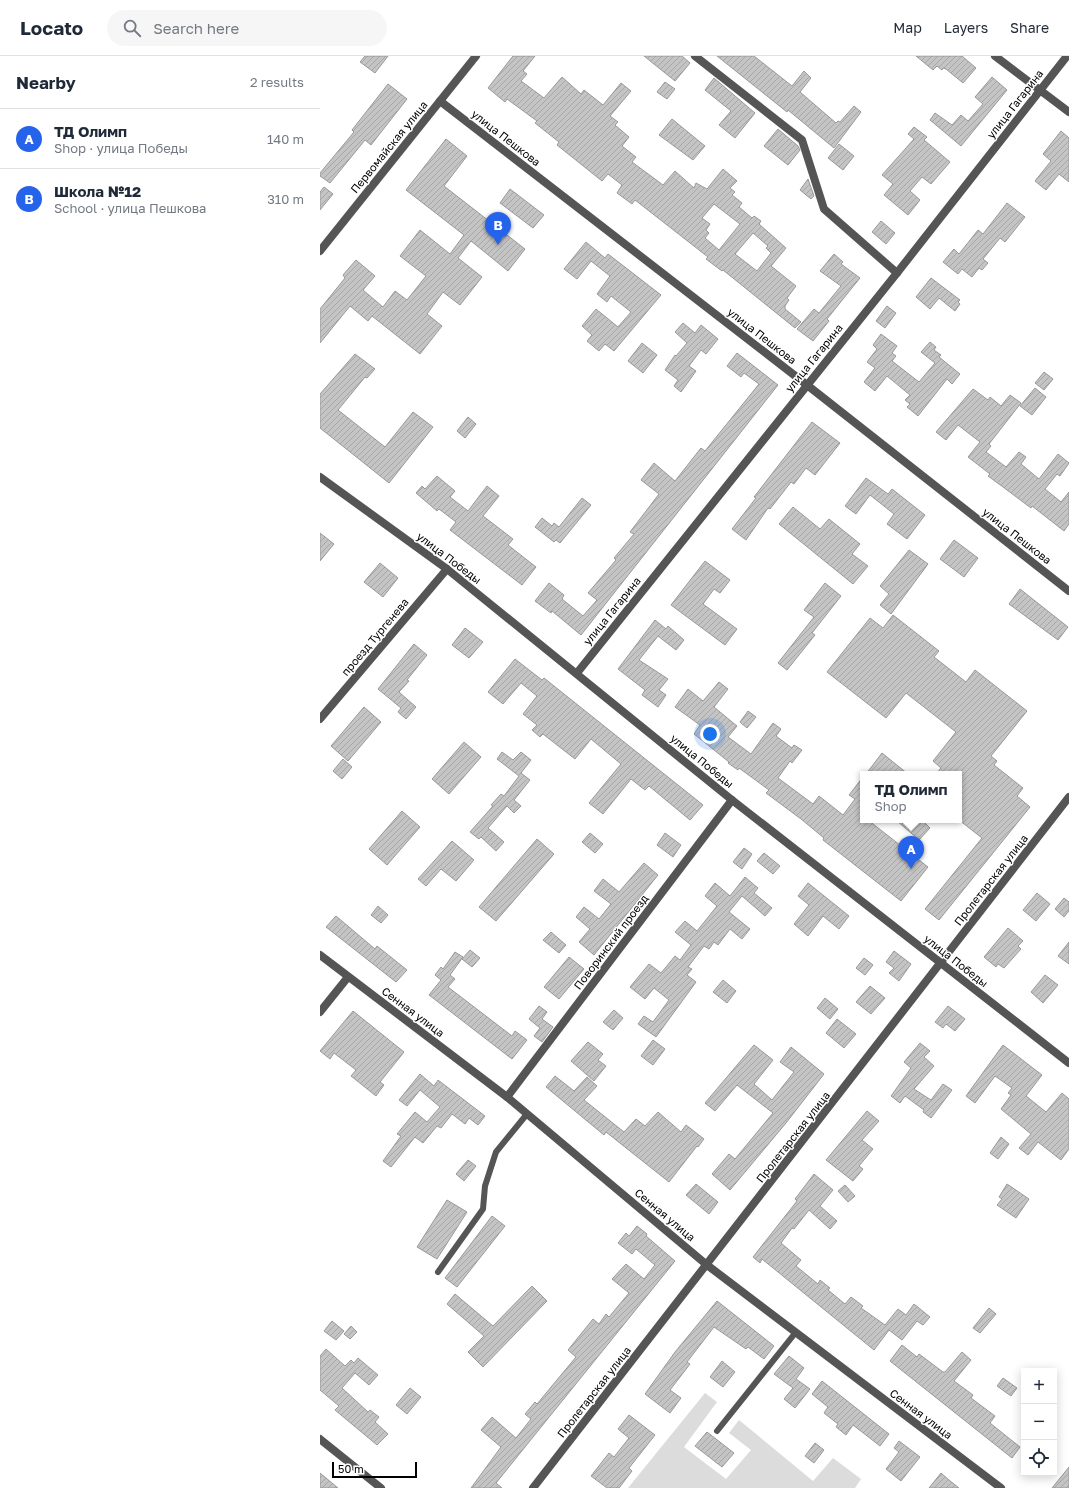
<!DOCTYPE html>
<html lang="en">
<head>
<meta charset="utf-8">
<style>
  :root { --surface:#fff; --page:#f6f6f7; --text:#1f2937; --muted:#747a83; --line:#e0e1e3; --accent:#2563eb }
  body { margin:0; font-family:"Golos Text",sans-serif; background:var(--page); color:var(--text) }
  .controls { position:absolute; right:12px; bottom:12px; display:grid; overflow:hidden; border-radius:0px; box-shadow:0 2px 10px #0003 }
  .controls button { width:36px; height:36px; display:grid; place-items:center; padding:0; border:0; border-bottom:1px solid var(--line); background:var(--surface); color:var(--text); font:20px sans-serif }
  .scale { position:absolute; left:12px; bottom:10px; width:85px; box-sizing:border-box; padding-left:4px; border:2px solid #000; border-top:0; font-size:11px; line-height:14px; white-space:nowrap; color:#000; -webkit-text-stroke:3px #fff; paint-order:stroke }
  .you { position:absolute; left:390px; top:678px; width:14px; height:14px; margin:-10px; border:3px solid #fff; border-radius:50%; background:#1a73e8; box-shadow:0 0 0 6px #1a73e833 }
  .badge { display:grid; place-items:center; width:26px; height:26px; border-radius:50%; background:var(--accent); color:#fff; font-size:13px; font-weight:700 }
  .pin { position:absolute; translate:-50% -33px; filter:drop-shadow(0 1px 2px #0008) }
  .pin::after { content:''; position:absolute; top:21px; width:14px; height:12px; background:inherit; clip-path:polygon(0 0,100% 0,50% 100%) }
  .popup { position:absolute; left:540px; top:715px; width:102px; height:52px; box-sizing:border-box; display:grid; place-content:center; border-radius:0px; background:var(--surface); filter:drop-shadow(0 1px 3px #0005); font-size:13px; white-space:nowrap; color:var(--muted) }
  .popup b { font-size:15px; color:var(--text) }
  .popup::after { content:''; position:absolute; left:50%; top:100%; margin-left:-8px; border:8px solid transparent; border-top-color:var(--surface) }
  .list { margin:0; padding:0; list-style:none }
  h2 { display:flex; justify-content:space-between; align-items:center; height:52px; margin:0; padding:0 16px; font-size:17px }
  h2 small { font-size:13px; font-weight:400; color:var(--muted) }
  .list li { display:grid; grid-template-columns:26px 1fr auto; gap:12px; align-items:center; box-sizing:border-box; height:60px; padding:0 16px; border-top:1px solid var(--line) }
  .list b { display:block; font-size:15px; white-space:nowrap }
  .list p { margin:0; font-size:13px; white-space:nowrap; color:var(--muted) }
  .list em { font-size:13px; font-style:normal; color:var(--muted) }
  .icon { flex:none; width:22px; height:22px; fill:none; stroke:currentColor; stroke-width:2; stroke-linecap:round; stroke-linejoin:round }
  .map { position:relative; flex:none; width:749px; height:1432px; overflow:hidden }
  header { display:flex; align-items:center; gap:24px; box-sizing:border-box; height:56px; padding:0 20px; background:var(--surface); border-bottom:1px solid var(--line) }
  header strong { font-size:19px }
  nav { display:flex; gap:22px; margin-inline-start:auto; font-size:14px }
  .search { width:280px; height:36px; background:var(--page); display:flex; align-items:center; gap:10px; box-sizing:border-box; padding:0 14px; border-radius:22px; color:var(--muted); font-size:15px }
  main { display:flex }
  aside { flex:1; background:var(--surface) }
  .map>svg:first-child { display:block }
</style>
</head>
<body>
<header>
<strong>Locato</strong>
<div class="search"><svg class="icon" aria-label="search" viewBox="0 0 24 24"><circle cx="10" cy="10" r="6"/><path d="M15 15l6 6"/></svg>Search here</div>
<nav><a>Map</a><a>Layers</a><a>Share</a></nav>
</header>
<main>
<aside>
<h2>Nearby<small>2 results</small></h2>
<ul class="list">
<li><span class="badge">A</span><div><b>ТД Олимп</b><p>Shop · улица Победы</p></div><em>140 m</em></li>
<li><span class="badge">B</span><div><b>Школа №12</b><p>School · улица Пешкова</p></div><em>310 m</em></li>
</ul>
</aside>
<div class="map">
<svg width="749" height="1432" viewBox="0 0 749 1432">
  <defs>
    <pattern id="building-hatch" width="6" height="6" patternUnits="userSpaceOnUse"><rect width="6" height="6" fill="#c4c4c4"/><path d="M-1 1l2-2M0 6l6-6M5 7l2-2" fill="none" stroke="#a7a7a7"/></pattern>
  </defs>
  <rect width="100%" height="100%" fill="#fff"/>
  <polygon fill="#dcdcdc" points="385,1337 397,1346 364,1391 406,1423 431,1394 409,1377 419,1364 493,1425 513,1402 541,1423 535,1432 308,1432"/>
  <g fill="url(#building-hatch)" stroke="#999" fill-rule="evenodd">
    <polygon points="45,0 68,0 55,17 40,6"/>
    <path d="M193 0H215L203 15 207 18 201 25 224 42 242 21 261 38 264 34 283 49 301 27 311 35 290 60 298 66 295 69 309 81 302 90 316 101 312 106 343 129 355 115 374 132 376 127 387 133 403 113 417 125 410 132 415 136 412 139 422 147 419 151 432 162 434 160 441 165 439 168 466 192 451 210 476 230 467 242 469 244 465 250V253L481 266 475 272 403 214 402 215 386 203 388 201 315 144 312 148 297 137 302 129 288 118 282 125 237 89 239 86 215 67 217 65 187 43 185 46 168 32ZM394 148 420 168 399 194 385 182 389 177 386 174 390 168 382 162ZM433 177 448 190 446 192 451 197 437 215 415 198Z"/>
    <polygon points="324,0 362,0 370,7 355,25"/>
    <polygon points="397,0 434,0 472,30 484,15 491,22 480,36 516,67 518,65 520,66 534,50 541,56 514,92 468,54 467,56"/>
    <polygon points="596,0 642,0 656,12 643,27 626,13 623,12 622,14 617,10 613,14"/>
    <polygon points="672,21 687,34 641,90 610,64 615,57 632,69 641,59 648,65 663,48 655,41"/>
    <polygon points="394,22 435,57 415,82 399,69 411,55 385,34"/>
    <polygon points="345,26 355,33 347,43 337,36"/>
    <polygon points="68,28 87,43 51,89 45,84 10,127 0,120 0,117 34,76 32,74"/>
    <polygon points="352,63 385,90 373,104 339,79"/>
    <polygon points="594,71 607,81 604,84 630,106 611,128 602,121 590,135 600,144 588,159 564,139 573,128 562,119 594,83 588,78"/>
    <polygon points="458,73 478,90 480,94 468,109 444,90"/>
    <polygon points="741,75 749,82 749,126 739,118 726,134 715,125 731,105 723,98"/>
    <polygon points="126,83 147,100 124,130 205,193 188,215 151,185 138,202 162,221 140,249 123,236 107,258 122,270 100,298 52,260 48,265 30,250 0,287 0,253 25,222 23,219 36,204 55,220 43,234 63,251 75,235 87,244 106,220 80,200 100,174 130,198 144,179 86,134"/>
    <polygon points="519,88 534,100 523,114 508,102"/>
    <polygon points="488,123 494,140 491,143 480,134"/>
    <polygon points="4,131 13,138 0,154 0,136"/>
    <polygon points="190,133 224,159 213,172 180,147"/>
    <polygon points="687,147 705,161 685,186 680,182 663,203 668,207 662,214 659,212 652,221 642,213 638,218 623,206 634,193 639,198 658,174 663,178"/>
    <polygon points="561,165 575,177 566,188 552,176"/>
    <polygon points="266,186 285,202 288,198 341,239 294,295 285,288 279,295 267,285 272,279 262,270 276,253 298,271 311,256 291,240 287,246 277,238 290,220 271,205 257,223 244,213"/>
    <polygon points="514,198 523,206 521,208 540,222 507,263 509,265 493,285 477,273 494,253 499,257 521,230 500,215"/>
    <polygon points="611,222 640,244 638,246 640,248 635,255 619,242 610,253 596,241"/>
    <polygon points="567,250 576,257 565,272 556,265"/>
    <polygon points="363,267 375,277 381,269 398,283 386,298 381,294 369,310 376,315 361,336 354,330 358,324 345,314 355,299 356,300 367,287 355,276"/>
    <polygon points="561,278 577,290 572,297 576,300 572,305 599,326 615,307 601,296 610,286 616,291 614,294 621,299 619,301 640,318 632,328 627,323 598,360 587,351 590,348 585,344 590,339 567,320 555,335 544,326 555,312 547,306 557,293 553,289"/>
    <polygon points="322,287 337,299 323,317 308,305"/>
    <polygon points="417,297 458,329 261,579 232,555 231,557 215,545 229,527 244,539 242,543 263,560 277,544 268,537 296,504 294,502 314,478 310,476 339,438 321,424 334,407 355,425 381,392 385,395 439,328 424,317 421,321 407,310"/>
    <polygon points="35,298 55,313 47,322 45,321 18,354 65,391 93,356 113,371 69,427 0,372 0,338"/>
    <polygon points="724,316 733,323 724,334 715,327"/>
    <polygon points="715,332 726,341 712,359 700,350"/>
    <polygon points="653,333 668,344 670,341 681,350 690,339 701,347 669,388 671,390 666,396 686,411 699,396 706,401 701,408 719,423 738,398 749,407 740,420 737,418 725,433 741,446 749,436 749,468 744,475 712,450 711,452 683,431 668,420 670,418 648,401 660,386 638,369 626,384 616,376"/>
    <polygon points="148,361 156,368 145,382 137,375"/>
    <polygon points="492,366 520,387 495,419 486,412 474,428 471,426 450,453 448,452 426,484 412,473 436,442 434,441"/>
    <polygon points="117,420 135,435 130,441 148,455 167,430 179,440 163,460 193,483 188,489 216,511 202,529 130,474 136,466 119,453 117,455 96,437 102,430 105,433"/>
    <polygon points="546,422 568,438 572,433 605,459 587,483 567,468 574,458 550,439 536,458 525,450"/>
    <polygon points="262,442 271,449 240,487 236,484 234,486 215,471 222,462 232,470 234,467 239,471"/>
    <polygon points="473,451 500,473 509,463 540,488 532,498 548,510 533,528 459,468"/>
    <polygon points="0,477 14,488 0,505"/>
    <polygon points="634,484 658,502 644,521 620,503"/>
    <polygon points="589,494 608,508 571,558 560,549 569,538 560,530"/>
    <polygon points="385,505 410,524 400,537 394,533 383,548 417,573 405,589 351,549"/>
    <polygon points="60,507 78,522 63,541 44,526"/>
    <polygon points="505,527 521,540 492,577 495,579 467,614 458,607 494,561 484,554"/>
    <polygon points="700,533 748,571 738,584 689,548"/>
    <polygon points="573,559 619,595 614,601 646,626 655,614 707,655 671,700 677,705 674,709 703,732 697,740 710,751 619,864 605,853 662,782 639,764 639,718 616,718 621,712 613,705 636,676 586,637 566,662 507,616 550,562 563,572"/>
    <polygon points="335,564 346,573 348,570 364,584 356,594 338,580 319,604 348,623 339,634 346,639 338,651 322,639 325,634 298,613"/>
    <polygon points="145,572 163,586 149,602 132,589"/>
    <polygon points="94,588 107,599 87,624 89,625 79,636 96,651 86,663 78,656 81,652 58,633"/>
    <polygon points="195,603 222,624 224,622 383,749 370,764 329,730 325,734 311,723 283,758 269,747 301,708 271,683 255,703 223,678 220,681 212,674 217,669 203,658 217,640 201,627 183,648 168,636"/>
    <polygon points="399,626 408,633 394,651 417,670 408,681 431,698 453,667 461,673 456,680 472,692 474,689 482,694 472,707 470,705 458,722 493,748 499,740 523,759 535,743 529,739 543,721 543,764 548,764 608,811 581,845 503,784 504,782 481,763 446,737 449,734 419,712 418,714 408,707 409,706 374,678 380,669 355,651 368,633 383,645"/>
    <polygon points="44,651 61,666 28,705 11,690"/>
    <polygon points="428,655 436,661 427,672 420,666"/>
    <polygon points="144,686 161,701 129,738 112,723"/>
    <polygon points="182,696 193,704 201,696 211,704 201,717 210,724 194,744 201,750 194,757 187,750 168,772 184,786 176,795 161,781 159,783 150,776 173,750 171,749 181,738 184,740 199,720 177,703"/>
    <polygon points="562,697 588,718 546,718"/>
    <polygon points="23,703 32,711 22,723 13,715"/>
    <polygon points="82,755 100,771 67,809 49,793"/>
    <polygon points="576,764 602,764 610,772 599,784"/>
    <polygon points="270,777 283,788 275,797 262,786"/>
    <polygon points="345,777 361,789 353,801 337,789"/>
    <polygon points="217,783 234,798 176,865 159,851"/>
    <polygon points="132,785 154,804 136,825 121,813 106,830 98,823"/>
    <polygon points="424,792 432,798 422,813 413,806"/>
    <polygon points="444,797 460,810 453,818 437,805"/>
    <polygon points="324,807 338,819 274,899 259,886 270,873 256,861 264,851 279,863 291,848 274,835 283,823 299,836"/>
    <polygon points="425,821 438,832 434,837 452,852 445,860 422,840 409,856 430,873 422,883 410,873 398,889 394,886 389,893 384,890 368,911 372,913 367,919 376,926 336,981 318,968 324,960 333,966 349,944 334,932 325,943 310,931 329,908 341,917 355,900 360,904 371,889 355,876 365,865 377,875 397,850 385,840 395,827 410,840"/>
    <polygon points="488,827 529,860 519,873 503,860 488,880 474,868 489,849 478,840"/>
    <polygon points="717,837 730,848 716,865 703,854"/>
    <polygon points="744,842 749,846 749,855 744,861 735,853"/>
    <polygon points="58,850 68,859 61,867 51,859"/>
    <polygon points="16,860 55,893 57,890 87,914 76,926 6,871"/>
    <polygon points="688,872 703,885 698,890 701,893 684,912 678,908 676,911 664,901"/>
    <polygon points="231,876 246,889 239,897 223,884"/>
    <polygon points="749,886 749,908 738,900"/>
    <polygon points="150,894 160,902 152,911 142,903"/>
    <polygon points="574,895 591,908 579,925 569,917 574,912 566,906"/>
    <polygon points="135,896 143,901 130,919 135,923 128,931 192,980 195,975 207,984 192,1003 109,939 121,924 115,919 121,911 123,913"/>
    <polygon points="249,901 264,913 239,943 224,931"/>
    <polygon points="544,902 553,909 545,919 536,912"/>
    <polygon points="725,919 738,929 723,947 711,936"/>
    <polygon points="403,924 416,935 407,947 393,936"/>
    <polygon points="550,930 565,942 551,958 536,946"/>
    <polygon points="505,942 518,953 510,963 497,952"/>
    <polygon points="219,950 227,956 222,963 233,971 222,986 214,980 220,972 209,963"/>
    <polygon points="628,950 645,963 635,975 626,968 623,972 615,966"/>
    <polygon points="294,954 303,962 293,974 283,966"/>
    <polygon points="33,955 84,996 60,1026 64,1029 56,1040 31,1020 36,1014 14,997 10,1003 0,995"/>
    <polygon points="517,963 536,978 524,992 506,977"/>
    <polygon points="333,984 345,993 333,1009 321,1000"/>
    <polygon points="268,986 283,998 278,1004 286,1010 274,1025 251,1005"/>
    <polygon points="600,987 610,995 604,1001 614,1010 594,1033 611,1044 623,1028 632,1034 611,1062 603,1056 604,1054 585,1040 580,1047 571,1040 591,1012 584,1006"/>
    <polygon points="434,989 453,1004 434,1028 452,1044 474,1016 460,1006 471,991 504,1018 466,1067 410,1134 392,1118 409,1098 415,1103 453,1057 417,1029 395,1055 385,1047"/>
    <polygon points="683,989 722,1019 706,1040 726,1056 742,1037 749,1043 749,1093 741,1104 718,1086 708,1099 699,1092 711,1078 681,1053 691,1039 688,1037 692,1032 675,1020 655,1047 646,1040"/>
    <polygon points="100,1018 114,1030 118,1024 165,1060 158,1069 149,1062 145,1068 132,1058 121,1072 117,1070 103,1087 95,1081 71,1111 63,1105 81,1080 77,1078 95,1056 107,1066 120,1051 100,1034 87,1050 79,1044"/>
    <polygon points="235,1020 254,1035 267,1021 277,1030 264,1044 304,1076 316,1063 325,1070 338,1056 361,1076 366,1069 384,1083 378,1091 377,1090 349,1126 286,1076 284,1079 226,1031"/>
    <polygon points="547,1055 559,1065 542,1084 553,1093 539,1110 543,1113 533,1125 506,1104"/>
    <polygon points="681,1081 689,1088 678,1103 670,1097"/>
    <polygon points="148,1104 156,1110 144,1125 136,1118"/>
    <polygon points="494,1118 513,1134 500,1150 517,1165 510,1173 489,1154 474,1173 472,1172 461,1187 481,1204 476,1210 498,1228 500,1224 510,1232 508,1234 525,1248 531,1241 543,1250 541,1252 565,1269 578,1253 586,1259 594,1248 610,1261 603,1269 597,1265 582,1284 569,1274 554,1294 442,1203 440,1207 433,1201 477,1145 475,1143"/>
    <polygon points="376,1128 398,1146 389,1158 366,1139"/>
    <polygon points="687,1128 709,1143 696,1162 677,1149 682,1143 679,1141"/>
    <polygon points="525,1129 535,1140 528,1146 518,1135"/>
    <polygon points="127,1144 147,1156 117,1203 97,1191"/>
    <polygon points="172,1160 185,1170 137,1231 125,1222"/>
    <polygon points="317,1170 327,1178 326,1180 355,1205 176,1427 182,1432 151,1432 181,1391 161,1374 172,1361 196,1382 211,1363 205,1358 215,1346 217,1348 256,1301 248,1294 273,1263 279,1268 286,1258 289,1261 309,1237 292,1223 306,1208 324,1223 335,1209 316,1193 312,1198 298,1187 306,1177 309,1180"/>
    <polygon points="212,1230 227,1245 163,1311 148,1296 164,1280 127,1248 135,1238 173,1270"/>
    <polygon points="397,1245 454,1290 444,1303 428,1291 426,1293 394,1271 367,1306 370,1308 350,1334 361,1342 350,1357 325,1338 355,1296"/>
    <polygon points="669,1252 676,1258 660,1277 653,1272"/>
    <polygon points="12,1265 24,1275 16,1284 4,1275"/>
    <polygon points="31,1270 37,1276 30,1283 24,1278"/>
    <polygon points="582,1289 597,1301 599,1298 623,1316 625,1316 642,1296 651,1304 634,1325 653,1339 651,1342 675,1360 670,1367 700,1391 692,1402 570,1305"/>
    <polygon points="6,1293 25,1310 31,1304 34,1307 38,1302 58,1319 49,1329 35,1317 22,1332 48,1356 50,1354 59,1361 55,1366 68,1378 57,1389 15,1354 19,1350 0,1334 0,1300"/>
    <polygon points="469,1300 484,1312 476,1323 490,1333 475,1352 464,1343 473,1332 454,1318"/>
    <polygon points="402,1305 415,1316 403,1331 390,1321"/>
    <polygon points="683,1322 697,1332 691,1340 677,1330"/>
    <polygon points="502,1325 569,1378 560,1390 533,1369 526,1379 516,1371 518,1368 504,1357 508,1351 492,1338"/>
    <polygon points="90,1332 101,1341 87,1358 76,1349"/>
    <polygon points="309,1359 335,1379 309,1412 312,1415 299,1432 287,1432 271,1420 289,1397 294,1401 309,1382 298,1373"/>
    <polygon points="387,1376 414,1397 402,1411 375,1390"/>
    <polygon points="579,1385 600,1401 581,1425 566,1413 579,1396 574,1392"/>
    <polygon points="495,1387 504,1394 494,1407 485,1400"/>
    <polygon points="749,1411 749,1432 732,1432"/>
    <polygon points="0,1417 18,1432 0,1432"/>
    <polygon points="621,1417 629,1424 639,1432 609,1432"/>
  </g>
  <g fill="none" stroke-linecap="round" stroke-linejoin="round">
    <g stroke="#555" stroke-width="6">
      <polyline points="118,1216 163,1153 165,1130 176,1096 207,1058"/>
      <polyline points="397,1375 476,1276"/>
    </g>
    <g stroke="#555" stroke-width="8">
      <polyline points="375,0 482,84 504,153 577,217"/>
      <polyline points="675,0 749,56"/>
      <polyline points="120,45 487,329 749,535"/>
      <polyline points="0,195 156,0"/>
      <polyline points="0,421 127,513 412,744 749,1007"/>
      <polyline points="257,617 577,217 747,0"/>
      <polyline points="0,663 127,513"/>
      <polyline points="0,899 187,1041 387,1209 681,1432"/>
      <polyline points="0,956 28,921"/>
      <polyline points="187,1041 412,744"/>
      <polyline points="0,1383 61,1432"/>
    </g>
    <polyline stroke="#555" stroke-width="8" points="213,1432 749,741"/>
  </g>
  <g text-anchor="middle" stroke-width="3" stroke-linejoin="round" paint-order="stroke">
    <g font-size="11" fill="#000" stroke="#fff">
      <text transform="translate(695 48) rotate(-52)" y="4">улица Гагарина</text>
      <text transform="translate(186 82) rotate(38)" y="4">улица Пешкова</text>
      <text transform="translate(69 91) rotate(-51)" y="4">Первомайская улица</text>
      <text transform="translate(442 280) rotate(38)" y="4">улица Пешкова</text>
      <text transform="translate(494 302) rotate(-51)" y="4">улица Гагарина</text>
      <text transform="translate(697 480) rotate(38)" y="4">улица Пешкова</text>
      <text transform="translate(129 502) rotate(37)" y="4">улица Победы</text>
      <text transform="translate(292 555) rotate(-51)" y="4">улица Гагарина</text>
      <text transform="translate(55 581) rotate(-50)" y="4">проезд Тургенева</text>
      <text transform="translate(382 705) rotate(39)" y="4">улица Победы</text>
      <text transform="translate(671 824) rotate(-52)" y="4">Пролетарская улица</text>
      <text transform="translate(291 886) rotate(-53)" y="4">Поворинский проезд</text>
      <text transform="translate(636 905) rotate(38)" y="4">улица Победы</text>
      <text transform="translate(93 956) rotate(37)" y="4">Сенная улица</text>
      <text transform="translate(473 1081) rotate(-52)" y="4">Пролетарская улица</text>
      <text transform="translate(345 1159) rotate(40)" y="4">Сенная улица</text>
      <text transform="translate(274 1336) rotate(-52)" y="4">Пролетарская улица</text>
      <text transform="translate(601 1358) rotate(37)" y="4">Сенная улица</text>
    </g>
  </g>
</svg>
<div class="controls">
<button>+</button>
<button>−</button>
<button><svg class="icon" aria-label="locate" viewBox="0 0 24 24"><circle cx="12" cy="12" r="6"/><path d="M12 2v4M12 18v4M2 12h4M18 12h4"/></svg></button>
</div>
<div class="scale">50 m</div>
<div class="you"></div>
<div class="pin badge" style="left:591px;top:813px">A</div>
<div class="popup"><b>ТД Олимп</b>Shop</div>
<div class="pin badge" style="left:178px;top:189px">B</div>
</div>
</main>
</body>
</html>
